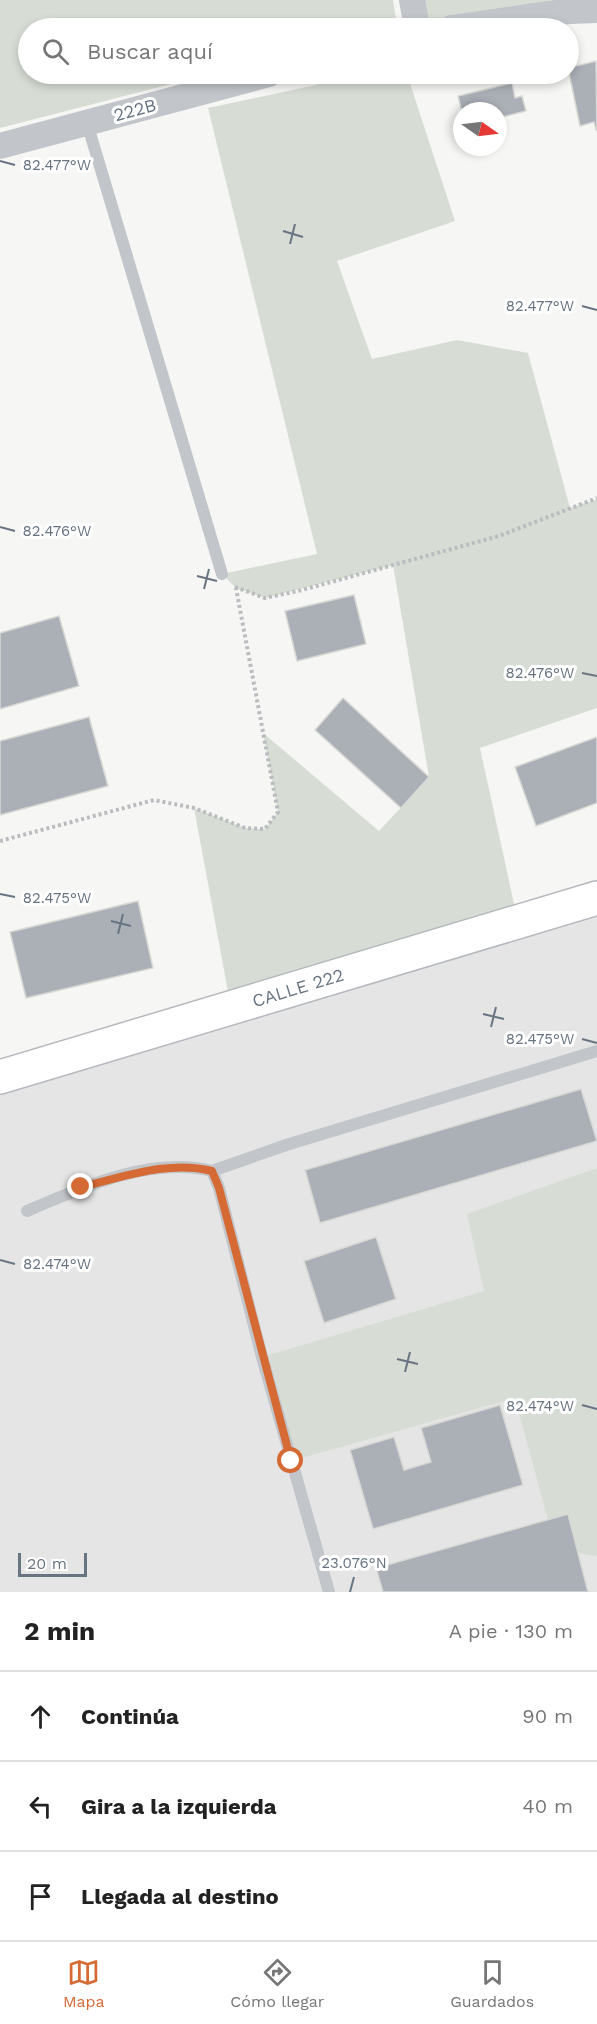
<!DOCTYPE html>
<html lang="es">
<head>
<meta charset="utf-8">
<style>
  :root { --surface:#fff; --page:#f6f6f6; --text:#222; --muted:#767676; --line:#e0e0e0; --accent:#d56a35 }
  body { margin:0; font-family:"Work Sans",sans-serif; background:var(--page); color:var(--text) }
  .compass { position:absolute; left:453px; top:102px; width:54px; height:54px; border-radius:50%; background:var(--surface); box-shadow:0 3px 9px #0003; rotate:104deg }
  .scale { position:absolute; left:18px; bottom:15px; width:69px; box-sizing:border-box; padding-left:6px; border:3px solid #687482; border-top:0; font-size:16px; line-height:21px; white-space:nowrap; color:#687482; -webkit-text-stroke:4px #fff; paint-order:stroke }
  .stop { position:absolute; width:18px; height:18px; margin:-14px; border:4px solid #d56a35; border-radius:50%; background:#fff }
  .stop.end { background:#d56a35; border-color:#fff; box-shadow:0 2px 6px #0008 }
  .list { margin:0; padding:0; list-style:none }
  h2 { display:flex; justify-content:space-between; align-items:center; height:78px; margin:0; padding:0 24px; font-size:26px }
  h2 small { font-size:20px; font-weight:400; color:var(--muted) }
  .list li { display:grid; grid-template-columns:39px 1fr auto; gap:18px; align-items:center; box-sizing:border-box; height:90px; padding:0 24px; border-top:2px solid var(--line) }
  .list b { display:block; font-size:22px; white-space:nowrap }
  .list em { font-size:20px; font-style:normal; color:var(--muted) }
  .icon { flex:none; width:33px; height:33px; fill:none; stroke:currentColor; stroke-width:2; stroke-linecap:round; stroke-linejoin:round }
  .map { position:relative; flex:none; width:597px; height:1592px; overflow:hidden }
  .search { position:absolute; background:var(--surface); box-shadow:0 3px 9px #0003; left:18px; right:18px; top:18px; height:66px; display:flex; align-items:center; gap:15px; box-sizing:border-box; padding:0 21px; border-radius:33px; color:var(--muted); font-size:22px }
  .sheet { height:348px; background:var(--surface) }
  nav { display:flex; justify-content:space-around; align-items:center; box-sizing:border-box; height:84px; border-top:2px solid var(--line); background:var(--surface); font-size:16px; color:var(--muted) }
  nav a { display:grid; justify-items:center; gap:3px }
  nav .on { color:var(--accent) }
  .map>svg:first-child { display:block }
</style>
</head>
<body>
<div class="map">
<svg width="597" height="1592" viewBox="0 0 597 1592">
  <rect width="100%" height="100%" fill="#f6f6f4"/>
  <polygon fill="#e4e5e4" points="597,898 597,1592 0,1592 0,1077"/>
  <g fill="#d7ddd5">
    <polygon points="0,0 393,0 397,25 384,28 28,28 28,74 210,74 0,128"/>
    <polygon points="412,0 597,0 451,28 417,28"/>
    <polygon points="367,74 407,74 455,221 337,261 372,359 457,340 528,353 570,508 597,499 597,708 480,748 518,922 231,1008 194,808 245,828 265,829 278,812 263,733 379,831 429,777 393,565 265,598 236,588 222,574 317,554 208,108"/>
    <polygon points="597,1168 597,1556 578,1553 568,1514 548,1520 515,1398 291,1461 262,1357 484,1291 467,1214"/>
  </g>
  <g fill="#aab0b6" stroke="#d8d8d6" stroke-width="1.5">
    <polygon points="596,61 597,130 596,130 594,122 580,126 568,68"/>
    <polygon points="512,83 515,98 522,96 526,111 498,118 498,111 462,112 458,96"/>
    <polygon points="354,595 366,644 297,661 285,611"/>
    <polygon points="59,616 79,686 0,709 0,633"/>
    <polygon points="343,698 429,777 401,808 315,730"/>
    <polygon points="89,717 108,786 0,815 0,741"/>
    <polygon points="597,737 597,803 536,826 515,767"/>
    <polygon points="138,901 153,968 26,998 10,932"/>
    <polygon points="581,1089 597,1141 320,1223 305,1170"/>
    <polygon points="376,1237 396,1299 324,1323 304,1261"/>
    <polygon points="500,1405 523,1485 373,1529 350,1450 394,1437 404,1470 431,1462 421,1428"/>
    <polygon points="568,1514 588,1592 383,1592 376,1568"/>
  </g>
  <g fill="none" stroke-linecap="round" stroke-linejoin="round">
    <defs>
      <polyline id="secondary" points="0,1077 597,898"/>
    </defs>
    <use href="#secondary" stroke="#b5b9bd" stroke-width="36"/>
    <g stroke="#babcbf" stroke-width="4" stroke-dasharray="3 3" stroke-linecap="butt">
      <polyline points="235,587 265,598 302,590 499,536 597,498"/>
      <polyline points="0,841 154,800 194,808 245,828 265,829 278,812 236,588"/>
    </g>
    <g stroke="#c2c5c9" stroke-width="12">
      <polyline points="87,123 222,574"/>
      <polyline points="212,1171 286,1145 597,1051"/>
      <path d="M27 1211C83 1187 151 1156 212 1171L219 1188 262 1357 329 1592"/>
    </g>
    <g stroke="#c2c5c9" stroke-width="26">
      <polyline points="412,0 417,28"/>
      <polyline points="451,28 570,11 597,10"/>
      <polyline points="0,146 269,74"/>
    </g>
    <use href="#secondary" stroke="#fff" stroke-width="33"/>
  </g>
  <g fill="none" stroke-linecap="round" stroke-linejoin="round">
    <path stroke="#d56a35" stroke-width="8" d="M81 1187C124 1177 168 1160 212 1171L219 1188 291 1461"/>
  </g>
  <path fill="none" stroke="#687482" stroke-width="2" d="M0 161 15 165M283 231 303 237M290 244 295 224M582 306 597 310M0 527 15 531M197 576 217 581M204 589 209 569M582 673 597 676M0 894 15 897M111 921 131 926M118 934 123 914M483 1014 504 1019M491 1027 496 1007M582 1039 597 1043M0 1260 15 1264M397 1359 418 1364M405 1372 410 1352M582 1405 597 1409M350 1592 354 1577"/>
  <g text-anchor="middle" stroke-width="6" stroke-linejoin="round" paint-order="stroke">
    <g font-size="18" fill="#687482" stroke="#fff">
      <text transform="translate(135 110) rotate(-15)" y="6">222B</text>
      <text transform="translate(298 988) rotate(-17)" y="6">CALLE 222</text>
    </g>
  </g>
  <g font-size="15" text-anchor="middle" fill="#687482" stroke="#fff" stroke-width="6" stroke-linejoin="round" paint-order="stroke">
    <text x="57" y="170">82.477°W</text>
    <text x="540" y="311">82.477°W</text>
    <text x="57" y="536">82.476°W</text>
    <text x="540" y="678">82.476°W</text>
    <text x="57" y="903">82.475°W</text>
    <text x="540" y="1044">82.475°W</text>
    <text x="57" y="1269">82.474°W</text>
    <text x="540" y="1411">82.474°W</text>
    <text x="354" y="1568">23.076°N</text>
  </g>
</svg>
<svg class="compass" viewBox="-18 -18 36 36"><path d="M0-13l5 13h-10z" fill="#e53935"/><path d="M0 13l5-13h-10z" fill="#767676"/></svg>
<div class="scale">20 m</div>
<div class="stop" style="left:291px;top:1461px"></div>
<div class="stop end" style="left:81px;top:1187px"></div>
<div class="search"><svg class="icon" aria-label="search" viewBox="0 0 24 24"><circle cx="10" cy="10" r="6"/><path d="M15 15l6 6"/></svg>Buscar aquí</div>
</div>
<section class="sheet">
<h2>2 min<small>A pie · 130 m</small></h2>
<ul class="list">
<li><svg class="icon" aria-label="ahead" viewBox="0 0 24 24"><path d="M12 20V5M6 11l6-6 6 6"/></svg><div><b>Continúa</b></div><em>90 m</em></li>
<li><svg class="icon" aria-label="left" viewBox="0 0 24 24"><path d="M17 20v-9H6M10 6l-5 5 5 5"/></svg><div><b>Gira a la izquierda</b></div><em>40 m</em></li>
<li><svg class="icon" aria-label="arrive" viewBox="0 0 24 24"><path d="M6 21V4h12l-3 4 3 4H6"/></svg><div><b>Llegada al destino</b></div></li>
</ul>
</section>
<nav>
<a class="on"><svg class="icon" aria-label="map" viewBox="0 0 24 24"><path d="M3 6l6-2 6 2 6-2v14l-6 2-6-2-6 2zM9 4v14M15 6v14"/></svg>Mapa</a>
<a><svg class="icon" aria-label="directions" viewBox="0 0 24 24"><path d="M12 3l9 9-9 9-9-9zM9 14v-3h6M13 9l2 2-2 2"/></svg>Cómo llegar</a>
<a><svg class="icon" aria-label="saved" viewBox="0 0 24 24"><path d="M7 4h10v16l-5-4-5 4z"/></svg>Guardados</a>
</nav>
</body>
</html>
